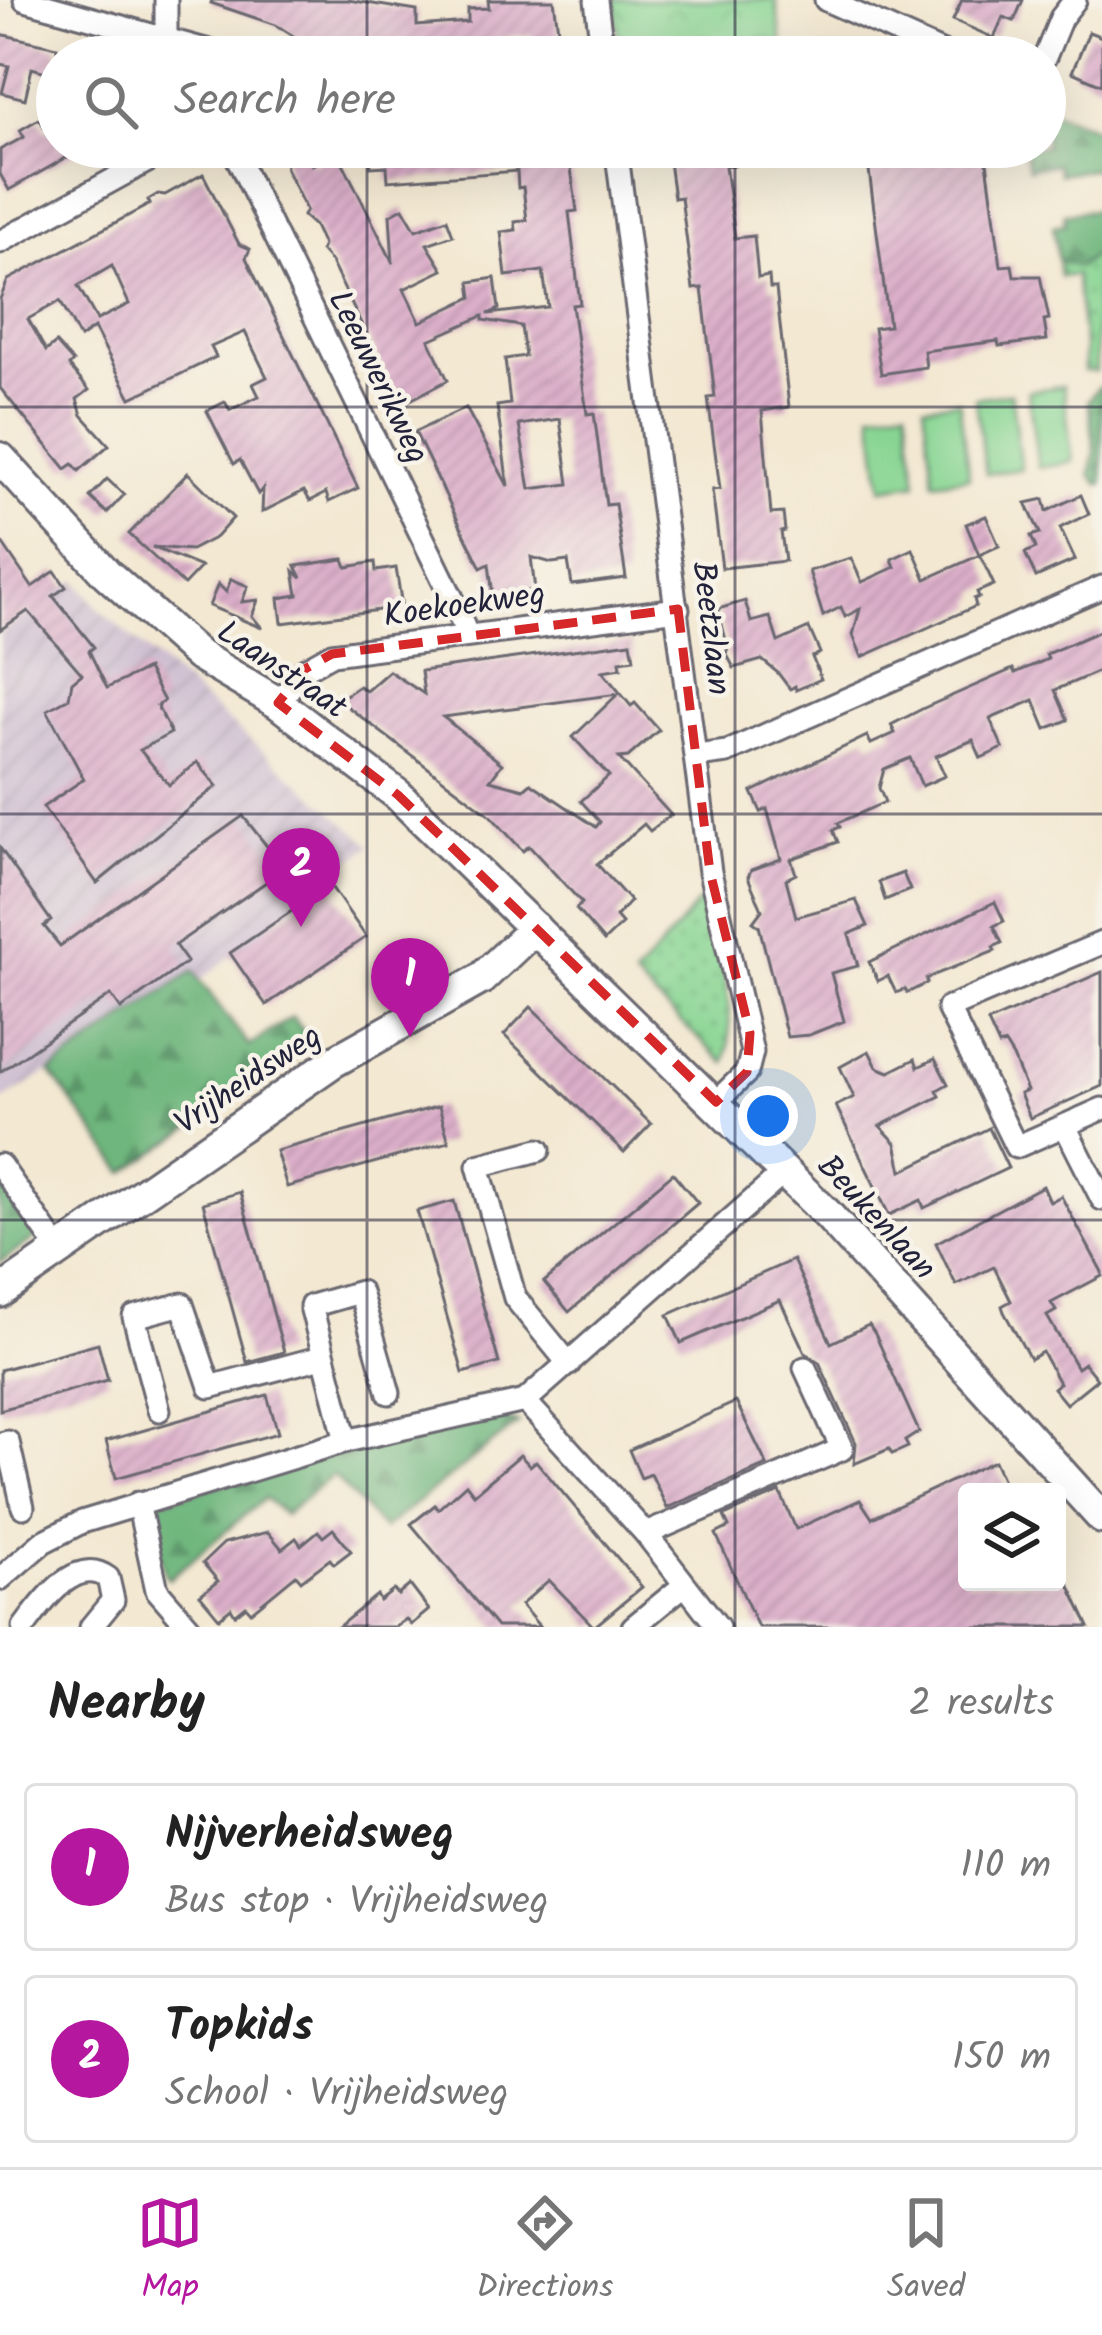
<!DOCTYPE html>
<html lang="en">
<head>
<meta charset="utf-8">
<style>
  :root { --surface:#fff; --page:#f2f2f2; --text:#222; --muted:#767676; --line:#e0e0e0; --accent:#b5179e }
  body { margin:0; font-family:Kalam,sans-serif; background:var(--page); color:var(--text) }
  .controls { position:absolute; right:36px; bottom:36px; display:grid; overflow:hidden; border-radius:12px; box-shadow:0 12px 48px #0002 }
  .controls button { width:108px; height:108px; display:grid; place-items:center; padding:0; border:0; border-bottom:3px solid var(--line); background:var(--surface); color:var(--text); font:60px sans-serif }
  .you { position:absolute; left:768px; top:1116px; width:42px; height:42px; margin:-30px; border:9px solid #fff; border-radius:50%; background:#1a73e8; box-shadow:0 0 0 18px #1a73e833 }
  .badge { display:grid; place-items:center; width:78px; height:78px; border-radius:50%; background:var(--accent); color:#fff; font-size:39px; font-weight:700 }
  .pin { position:absolute; translate:-50% -99px; filter:drop-shadow(0 3px 6px #0008) }
  .pin::after { content:''; position:absolute; top:63px; width:42px; height:36px; background:inherit; clip-path:polygon(0 0,100% 0,50% 100%) }
  .list { margin:0; padding:0; list-style:none }
  h2 { display:flex; justify-content:space-between; align-items:center; height:156px; margin:0; padding:0 48px; font-size:51px }
  h2 small { font-size:39px; font-weight:400; color:var(--muted) }
  .list li { display:grid; grid-template-columns:78px 1fr auto; gap:36px; align-items:center; box-sizing:border-box; height:168px; margin:0 24px 24px; padding:0 24px; border:3px solid var(--line); border-radius:12px }
  .list b { display:block; font-size:45px; white-space:nowrap }
  .list p { margin:0; font-size:39px; white-space:nowrap; color:var(--muted) }
  .list em { font-size:39px; font-style:normal; color:var(--muted) }
  .icon { flex:none; width:66px; height:66px; fill:none; stroke:currentColor; stroke-width:2; stroke-linecap:round; stroke-linejoin:round }
  .map { position:relative; flex:none; width:1102px; height:1627px; overflow:hidden }
  .search { position:absolute; background:var(--surface); box-shadow:0 12px 48px #0002; left:36px; right:36px; top:36px; height:132px; display:flex; align-items:center; gap:30px; box-sizing:border-box; padding:0 42px; border-radius:66px; color:var(--muted); font-size:45px }
  .sheet { height:540px; background:var(--surface) }
  nav { display:flex; justify-content:space-around; align-items:center; box-sizing:border-box; height:168px; border-top:3px solid var(--line); background:var(--surface); font-size:33px; color:var(--muted) }
  nav a { display:grid; justify-items:center; gap:6px }
  nav .on { color:var(--accent) }
  .map>svg:first-child { display:block }
</style>
</head>
<body>
<div class="map">
<svg width="1102" height="1627" viewBox="0 0 1102 1627">
  <defs>
    <pattern id="industrial-furrows" width="10" height="10" patternUnits="userSpaceOnUse" patternTransform="scale(3)"><rect width="10" height="10" fill="#cebed1"/><path d="M-1 1l2-2M0 10L10 0M9 11l2-2" fill="none" stroke="#b1a3b4"/></pattern>
    <pattern id="grass-dots" width="8" height="8" patternUnits="userSpaceOnUse" patternTransform="scale(3)"><rect width="8" height="8" fill="#88d593"/><path d="M2 2h.1M6 6h.1" fill="none" stroke="#75b780" stroke-width="1.8" stroke-linecap="round"/></pattern>
    <pattern id="forest-firs" width="22" height="20" patternUnits="userSpaceOnUse" patternTransform="scale(3)"><rect width="22" height="20" fill="#6eb67d"/><path d="M5 1l3.5 6h-7zM16 11l3.5 6h-7z" fill="#5a9468"/></pattern>
    <pattern id="park-crowns" width="20" height="18" patternUnits="userSpaceOnUse" patternTransform="scale(3)"><rect width="20" height="18" fill="#88d593"/><path d="M2 6a3 3 0 1 1 6 0M12 15a3 3 0 1 1 6 0" fill="none" stroke="#75b780"/></pattern>
    <pattern id="building-hatch" width="6" height="6" patternUnits="userSpaceOnUse" patternTransform="scale(3)"><rect width="6" height="6" fill="#dbaec9"/><path d="M-1 1l2-2M0 6l6-6M5 7l2-2" fill="none" stroke="#bc95ae"/></pattern>
  </defs>
  <rect width="100%" height="100%" fill="#f7f3e8"/>
  <filter id="ink" filterUnits="userSpaceOnUse"><feTurbulence type="fractalNoise" baseFrequency=".00833" numOctaves="2"/><feDisplacementMap in="SourceGraphic" scale="24" xChannelSelector="R" yChannelSelector="G"/><feConvolveMatrix kernelMatrix="1 2 1 2 8 2 1 2 1" color-interpolation-filters="sRGB"/></filter>
  <filter id="wash" filterUnits="userSpaceOnUse"><feTurbulence type="fractalNoise" baseFrequency=".004" numOctaves="4" result="noise"/><feDisplacementMap in="SourceGraphic" scale="48" xChannelSelector="R" yChannelSelector="G"/><feGaussianBlur stdDeviation="2.7" result="paint"/><feColorMatrix in="noise" values="0 0 0 0 0 0 0 0 0 0 0 0 0 0 0 0 0 1.4 0 .05"/><feComposite in="paint" operator="in"/></filter>
  <g filter="url(#wash)">
    <rect width="100%" height="100%" fill="#f3e8d2"/>
    <polygon fill="url(#industrial-furrows)" points="76,580 100,610 371,845 203,978 0,1102 0,633"/>
    <g fill="url(#grass-dots)" stroke="#557c67" stroke-width="3">
      <polygon points="1096,253 1096,371 1084,371 1084,343 1075,275 1060,277 1058,260 1078,266"/>
      <path d="M705 895C716 948 740 1011 725 1063L634 978Z"/>
    </g>
    <g fill="url(#forest-firs)" stroke="#486c5c" stroke-width="3">
      <polygon points="1045,108 1102,131 1102,192 1098,168 1059,174 1057,164 1028,168 1024,147 1045,147"/>
      <polygon points="1102,209 1102,241 1096,241 1096,253 1078,267 1058,260 1053,226 1065,224 1064,214"/>
      <polygon points="1098,387 1102,387 1102,484 1098,484 1090,474 1095,450 1088,401"/>
      <polygon points="193,971 249,1046 292,1017 315,1044 125,1173 50,1072"/>
      <polygon points="0,1174 43,1232 0,1263"/>
      <polygon points="494,1414 519,1423 383,1529 333,1475 284,1515 265,1498 169,1579 164,1573 151,1503"/>
    </g>
    <polygon fill="url(#park-crowns)" stroke="#557c67" stroke-width="3" points="614,0 776,0 784,57 621,57"/>
    <g fill="#88d593" stroke="#557c67" stroke-width="3">
      <polygon points="1063,386 1073,462 1038,467 1028,391"/>
      <polygon points="1011,393 1021,469 986,474 975,398"/>
      <polygon points="959,401 969,477 934,482 924,405"/>
      <polygon points="907,407 917,483 882,488 872,412"/>
    </g>
    <g id="blocks">
      <g fill="url(#building-hatch)" fill-rule="evenodd">
        <polygon points="212,0 348,0 417,11 417,26 468,22 468,9 489,8 488,0 554,0 560,45 533,49 531,34 497,39 498,52 378,57 351,49 349,54 333,49 331,43 295,37 276,25 211,3"/>
        <polygon points="962,0 1023,0 1014,21 1003,17 994,38 953,20"/>
        <polygon points="1089,32 1102,37 1102,85 1072,72"/>
        <polygon points="0,34 57,47 57,75 32,68 25,99 2,93 9,66 0,64"/>
        <polygon points="39,119 47,132 57,126 57,147 85,147 9,190 0,174 0,150 24,137 20,130"/>
        <path d="M284 147H311L312 165 338 153 393 263 390 215 403 208 416 230 447 219 453 235 427 244 443 270 404 289 420 322 472 297 470 282 495 278 499 309 488 314 548 307 543 271 506 276 501 232 516 230 515 222 527 220 523 187 518 188 517 171 388 181 387 166 371 167 370 147H568L577 211 569 212 580 304 572 305 587 414 594 413 606 505 615 504 626 578 572 585 568 561 552 563 531 557 535 590 493 596 489 564 481 568 415 432 466 408 508 486 497 406 510 404 505 359 525 356 521 326 483 320V316L429 340 448 380 401 405 331 262 321 251 323 245 314 226 303 216 306 210 286 169ZM560 419 569 484 530 489 519 425Z"/>
        <polygon points="667,147 733,147 735,165 725,166 735,238 754,236 758,278 769,276 770,288 776,288 789,407 762,411 771,514 783,513 785,531 781,532 785,561 722,568 712,490 720,489 708,398 715,397 702,288 693,289 681,197 674,198"/>
        <polygon points="866,147 985,147 1001,266 1012,265 1014,276 1040,276 1049,319 1044,320 1047,340 999,346 998,341 924,351 926,367 881,374 874,328 889,326"/>
        <path d="M203 174 239 244 250 249 246 258 358 488 329 502 326 493 310 501 304 491 262 512 263 488 258 494 240 460 234 464 220 437 207 411 225 402 230 410 259 396 253 384 267 377 245 332 211 347 216 357 131 398 94 328 80 338 60 301 28 319 46 351 56 343 73 362 69 366 89 390 77 399 82 415 109 445 79 471 73 464 66 469 0 388V299L8 280 150 204 148 200 158 194 165 195ZM112 266 129 304 97 320 78 286Z"/>
        <polygon points="188,473 233,518 216,537 191,550 152,547 201,567 184,585 129,534"/>
        <polygon points="107,479 124,495 107,513 90,497"/>
        <polygon points="1081,495 1089,514 1060,528 1075,560 1036,577 1025,553 1036,548 1031,536 1040,533 1026,503 1044,499 1047,511"/>
        <polygon points="986,516 999,546 979,555 966,524"/>
        <polygon points="0,540 32,587 55,571 66,587 53,596 94,647 89,651 107,688 147,669 164,701 157,706 171,733 140,750 169,785 197,762 217,786 97,883 43,807 84,779 47,710 69,698 72,682 82,674 28,611 0,630"/>
        <polygon points="913,549 926,579 980,555 994,585 977,592 979,597 974,599 976,606 862,657 853,635 860,609 845,617 841,607 823,616 809,571 851,558 862,582 895,567 892,559"/>
        <polygon points="344,559 347,567 375,562 376,571 396,568 402,607 282,623 279,598 298,595 294,571 302,578 296,566"/>
        <polygon points="231,579 248,586 242,602 258,600 252,616 262,628 209,606 218,584 226,592"/>
        <polygon points="745,601 751,622 770,617 778,642 809,628 820,653 812,657 821,679 796,690 795,686 790,689 778,673 762,660 734,668 726,653 728,648 718,609"/>
        <polygon points="1102,630 1102,670 1055,690 1068,720 1046,729 1034,700 990,719 1003,748 981,758 973,740 936,756 945,776 922,786 910,758 884,769 879,788 885,802 838,823 840,827 833,830 838,842 791,859 796,874 786,879 796,917 856,900 868,926 849,934 858,966 831,973 844,1021 809,1035 787,1037 759,926 753,922 762,910 748,877 751,870 781,859 767,809 761,812 752,792 867,736 871,744 895,733 891,725 924,708 1013,669 1015,673 1048,659 1046,654"/>
        <path d="M631 642 634 659 620 661 621 668 602 671 631 706 635 703 659 730 628 757 619 758 671 815 650 831 644 824 597 864 630 901 616 917 622 924 604 941 576 909 582 903 529 846 523 851 489 814 344 704 343 697 359 686 366 691 389 671 424 694 421 671ZM618 694 573 737 609 776 581 801 600 822 596 827 531 783 524 789 490 780 502 764 443 717Z"/>
        <polygon points="243,816 285,869 175,945 187,962 121,1009 111,995 0,1072 0,848 51,921 44,926 60,946"/>
        <polygon points="903,873 910,890 885,900 879,882"/>
        <polygon points="330,885 366,937 266,1005 230,953"/>
        <polygon points="995,902 1004,921 994,926 1002,943 993,947 995,951 934,975 926,979 927,983 907,993 905,989 896,993 888,976 878,981 869,962"/>
        <polygon points="1102,972 1102,1086 1030,1118 1020,1094 1027,1091 1013,1057 1005,1044 999,1046 988,1022"/>
        <polygon points="531,1007 651,1124 624,1152 504,1035"/>
        <polygon points="869,1051 877,1067 889,1072 915,1059 918,1067 935,1059 948,1084 937,1090 940,1096 880,1126 896,1143 902,1171 989,1128 1008,1168 924,1208 921,1200 889,1215 836,1106 854,1097 840,1067"/>
        <polygon points="439,1106 449,1142 287,1187 276,1151"/>
        <polygon points="673,1173 698,1203 569,1312 544,1282"/>
        <polygon points="1043,1186 1050,1202 1061,1196 1102,1272 1102,1276 1051,1303 1056,1311 1047,1316 1077,1368 1084,1363 1097,1379 1066,1404 1053,1388 1059,1383 1042,1352 1030,1359 1004,1312 1002,1306 1011,1301 994,1267 956,1285 936,1243"/>
        <polygon points="240,1192 284,1352 247,1362 203,1203"/>
        <polygon points="454,1201 499,1363 463,1373 417,1211"/>
        <polygon points="793,1260 831,1343 869,1325 875,1334 919,1432 905,1441 908,1447 892,1454 889,1449 854,1464 856,1443 819,1362 805,1353 780,1300 681,1343 668,1315"/>
        <polygon points="98,1343 108,1380 0,1410 0,1370"/>
        <polygon points="267,1395 278,1433 116,1478 106,1441"/>
        <polygon points="736,1402 767,1465 667,1508 651,1474 641,1478 629,1450"/>
        <polygon points="520,1455 530,1466 536,1461 642,1587 594,1627 549,1580 521,1605 540,1627 497,1627 411,1524 435,1505 438,1509 466,1484 474,1494"/>
        <polygon points="994,1461 1008,1492 967,1492 967,1582 1068,1582 1089,1627 758,1627 716,1534 729,1527 724,1516 780,1492 796,1529 860,1500 872,1518"/>
        <polygon points="333,1529 351,1551 334,1564 330,1559 301,1581 296,1575 251,1612 246,1606 235,1615 231,1608 219,1618 200,1595 218,1581 203,1563 224,1543 268,1532 282,1549 296,1538 301,1545 318,1531 323,1537"/>
        <polygon points="410,1585 429,1610 411,1625 406,1619 395,1627 338,1627 377,1595 380,1601 394,1590 398,1595"/>
      </g>
    </g>
  </g>
  <g filter="url(#ink)">
    <use href="#blocks" fill-opacity="0" stroke="#6b6770" stroke-width="3"/>
    <g fill="none" stroke-linecap="round" stroke-linejoin="round">
      <defs>
        <g id="street">
          <polyline points="25,0 231,57"/>
          <polyline points="596,0 603,57"/>
          <polyline points="826,0 952,57"/>
          <polyline points="166,36 166,0"/>
          <polyline points="1045,57 1061,18 1075,0"/>
          <polyline points="232,147 454,602 467,635"/>
          <polyline points="616,147 710,872 752,1052 747,1072 716,1102"/>
          <polyline points="0,242 173,147"/>
          <polyline points="278,703 305,669 332,654 678,609"/>
          <polyline points="697,756 727,752 1102,587"/>
          <polyline points="1102,943 948,1008 1016,1147 1102,1109"/>
          <polyline points="1065,1126 1102,1199"/>
          <polyline points="539,1150 478,1166 515,1298 569,1364"/>
          <polyline points="0,1165 59,1250"/>
          <polyline points="525,1401 646,1534 718,1627"/>
          <polyline points="159,1410 134,1317 182,1304 210,1387 322,1357"/>
          <polyline points="346,1441 311,1306 360,1292 389,1393"/>
          <polyline points="0,1444 8,1442 23,1507"/>
          <polyline points="138,1503 157,1590 189,1627"/>
          <polyline points="646,1534 842,1449 805,1368"/>
          <polyline points="0,1579 43,1542 82,1522 346,1441 525,1401 786,1171"/>
          <path d="M24 1627C41 1604 76 1554 108 1578L113 1600 91 1627"/>
          <polyline points="633,1627 683,1586"/>
        </g>
        <g id="secondary">
          <polyline points="0,458 107,574 199,656 278,703 398,795 827,1214 1102,1518"/>
          <polyline points="0,1292 333,1062 481,979 535,928"/>
        </g>
      </defs>
      <use href="#street" stroke="#6b6770" stroke-width="27"/>
      <use href="#secondary" stroke="#6b6770" stroke-width="36"/>
      <use href="#street" stroke="#fff" stroke-width="21"/>
      <use href="#secondary" stroke="#fff" stroke-width="30"/>
    </g>
  </g>
  <path fill="none" stroke="#d62828" stroke-width="9" stroke-dasharray="24 15" stroke-linejoin="round" d="M678 609 710 872 750 1033 747 1072 716 1102 398 795 278 703 305 669 332 654Z"/>
  <path fill="none" stroke="#22223b" stroke-width="3" stroke-opacity="0.55" d="M367 0V57M735 0V57M367 147V1627M735 147V1627M0 407H1102M0 814H1102M0 1220H1102"/>
  <g text-anchor="middle" stroke-width="9" stroke-linejoin="round" paint-order="stroke">
    <g font-size="33" fill="#22223b" stroke="#f7f3e8">
      <text transform="translate(380 376) rotate(64)" y="12">Leeuwerikweg</text>
      <text transform="translate(464 603) rotate(-8)" y="12">Koekoekweg</text>
      <text transform="translate(713 628) rotate(83)" y="12">Beetzlaan</text>
      <text transform="translate(283 668) rotate(34)" y="12">Laanstraat</text>
      <text transform="translate(247 1078) rotate(-34)" y="12">Vrijheidsweg</text>
      <text transform="translate(878 1216) rotate(47)" y="12">Beukenlaan</text>
    </g>
  </g>
</svg>
<div class="controls">
<button><svg class="icon" aria-label="layers" viewBox="0 0 24 24"><path d="M12 4l9 5-9 5-9-5zM3 14l9 5 9-5"/></svg></button>
</div>
<div class="you"></div>
<div class="pin badge" style="left:410px;top:1037px">1</div>
<div class="pin badge" style="left:301px;top:927px">2</div>
<div class="search"><svg class="icon" aria-label="search" viewBox="0 0 24 24"><circle cx="10" cy="10" r="6"/><path d="M15 15l6 6"/></svg>Search here</div>
</div>
<section class="sheet">
<h2>Nearby<small>2 results</small></h2>
<ul class="list">
<li><span class="badge">1</span><div><b>Nijverheidsweg</b><p>Bus stop · Vrijheidsweg</p></div><em>110 m</em></li>
<li><span class="badge">2</span><div><b>Topkids</b><p>School · Vrijheidsweg</p></div><em>150 m</em></li>
</ul>
</section>
<nav>
<a class="on"><svg class="icon" aria-label="map" viewBox="0 0 24 24"><path d="M3 6l6-2 6 2 6-2v14l-6 2-6-2-6 2zM9 4v14M15 6v14"/></svg>Map</a>
<a><svg class="icon" aria-label="directions" viewBox="0 0 24 24"><path d="M12 3l9 9-9 9-9-9zM9 14v-3h6M13 9l2 2-2 2"/></svg>Directions</a>
<a><svg class="icon" aria-label="saved" viewBox="0 0 24 24"><path d="M7 4h10v16l-5-4-5 4z"/></svg>Saved</a>
</nav>
</body>
</html>
